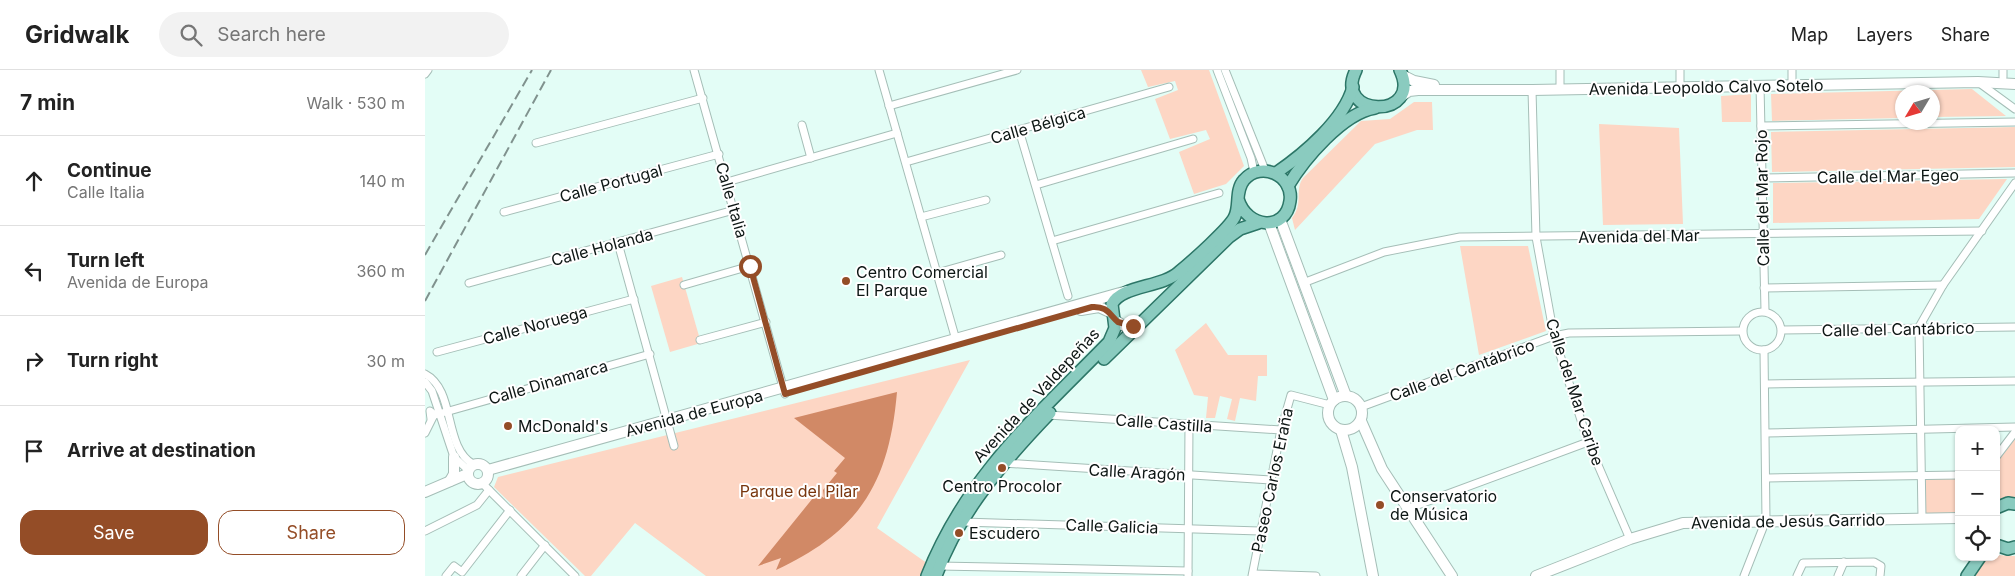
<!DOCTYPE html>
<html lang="en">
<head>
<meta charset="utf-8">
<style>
  :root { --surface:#fff; --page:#f2f2f2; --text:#222; --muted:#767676; --line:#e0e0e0; --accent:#944d27 }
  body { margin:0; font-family:Inter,sans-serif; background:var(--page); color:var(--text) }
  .controls { position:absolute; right:15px; bottom:15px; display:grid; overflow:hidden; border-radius:10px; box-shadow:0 1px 4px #0004 }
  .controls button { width:45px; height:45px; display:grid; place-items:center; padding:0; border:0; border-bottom:1px solid var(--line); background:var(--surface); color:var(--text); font:25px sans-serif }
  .compass { position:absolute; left:1470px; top:15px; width:45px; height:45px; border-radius:50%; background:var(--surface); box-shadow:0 1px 4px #0004; rotate:232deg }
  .stop { position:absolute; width:15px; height:15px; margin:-11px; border:4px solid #944d27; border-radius:50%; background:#fff }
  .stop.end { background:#944d27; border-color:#fff; box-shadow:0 1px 5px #0008 }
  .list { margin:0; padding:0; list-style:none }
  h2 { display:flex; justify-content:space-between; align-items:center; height:65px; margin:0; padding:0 20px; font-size:21px }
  h2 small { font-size:16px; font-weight:400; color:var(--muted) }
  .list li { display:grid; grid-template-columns:32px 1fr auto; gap:15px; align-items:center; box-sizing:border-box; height:90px; padding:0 20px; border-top:1px solid var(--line) }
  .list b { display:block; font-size:19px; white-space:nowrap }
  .list p { margin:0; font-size:16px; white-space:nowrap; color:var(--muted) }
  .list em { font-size:16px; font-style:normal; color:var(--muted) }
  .actions { display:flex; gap:10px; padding:15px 20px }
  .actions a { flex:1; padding:11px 0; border:1px solid var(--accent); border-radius:15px; text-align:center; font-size:18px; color:var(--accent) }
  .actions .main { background:var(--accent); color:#fff }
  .icon { flex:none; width:28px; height:28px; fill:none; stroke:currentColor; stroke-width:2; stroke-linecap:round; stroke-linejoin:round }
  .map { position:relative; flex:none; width:1590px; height:506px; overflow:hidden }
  header { display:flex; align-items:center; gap:30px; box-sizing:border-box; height:70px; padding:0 25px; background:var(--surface); border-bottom:1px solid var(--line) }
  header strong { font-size:24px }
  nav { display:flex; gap:28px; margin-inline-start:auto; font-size:18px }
  .search { width:350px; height:45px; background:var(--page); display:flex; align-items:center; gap:12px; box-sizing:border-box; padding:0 18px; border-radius:28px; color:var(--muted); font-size:19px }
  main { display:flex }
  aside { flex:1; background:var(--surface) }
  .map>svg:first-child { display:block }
</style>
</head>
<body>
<header>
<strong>Gridwalk</strong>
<div class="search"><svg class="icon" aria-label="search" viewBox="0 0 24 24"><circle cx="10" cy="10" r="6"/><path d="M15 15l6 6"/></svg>Search here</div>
<nav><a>Map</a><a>Layers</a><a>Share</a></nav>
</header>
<main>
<aside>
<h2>7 min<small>Walk · 530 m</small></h2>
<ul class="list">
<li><svg class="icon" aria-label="ahead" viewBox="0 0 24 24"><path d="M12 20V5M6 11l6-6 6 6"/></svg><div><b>Continue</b><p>Calle Italia</p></div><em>140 m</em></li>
<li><svg class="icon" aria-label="left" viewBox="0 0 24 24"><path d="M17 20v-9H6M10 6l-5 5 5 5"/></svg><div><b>Turn left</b><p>Avenida de Europa</p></div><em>360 m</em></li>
<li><svg class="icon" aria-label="right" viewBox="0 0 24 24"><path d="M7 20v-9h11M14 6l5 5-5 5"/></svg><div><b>Turn right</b></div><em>30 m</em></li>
<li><svg class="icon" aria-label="arrive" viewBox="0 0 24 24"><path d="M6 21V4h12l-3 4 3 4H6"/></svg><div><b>Arrive at destination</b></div></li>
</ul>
<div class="actions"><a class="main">Save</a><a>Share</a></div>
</aside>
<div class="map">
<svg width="1590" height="506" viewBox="0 0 1590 506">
  <rect width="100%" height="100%" fill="#e3fdf6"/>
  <g fill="#fdd6c4">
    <polygon points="716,0 784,0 819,96 801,114 769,124 754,82 785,69 781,60 745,69 730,29 753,20 750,11 723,17"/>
    <polygon points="1547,19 1581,46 1508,47 1508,22 1478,22 1477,48 1347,51 1346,24"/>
    <polygon points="1326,24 1326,52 1297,52 1296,26"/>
    <path d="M989 32H1007L1008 60H992L950 74 870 160 867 148C879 133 869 121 878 108L936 51 965 49Z"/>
    <polygon points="1174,54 1254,58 1258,154 1178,155"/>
    <polygon points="1590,57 1590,97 1347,102 1346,62"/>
    <polygon points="1582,109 1554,149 1348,153 1348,113"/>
    <polygon points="1035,176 1103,176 1121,261 1054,285"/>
    <polygon points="257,207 276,273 245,282 226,216"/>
    <polygon points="781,253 803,285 842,285 842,306 833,306 831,331 815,328 810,351 802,349 807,329 795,326 790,348 781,348 783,327 769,325 750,280"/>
    <polygon points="545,290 452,458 506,496 503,506 281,506 210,453 166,506 160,506 69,417 73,407"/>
    <polygon points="1590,362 1590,430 1571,443 1571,387"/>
    <polygon points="1534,405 1534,448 1497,448 1496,406"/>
    <polygon points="1571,485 1590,486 1590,506 1544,506 1555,487 1571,487"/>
  </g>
  <path fill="#d18966" d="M472 322C464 413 435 461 351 500L356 488 333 496 392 423 399 428 398 420 412 403 409 401 420 388 369 348Z"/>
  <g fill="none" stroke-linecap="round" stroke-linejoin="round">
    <defs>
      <g id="street">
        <polyline points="269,0 360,324"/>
        <polyline points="454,0 531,270"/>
        <polyline points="792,0 826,88 829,102"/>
        <polyline points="800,0 840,100"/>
        <polyline points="1135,0 1135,17"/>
        <polyline points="1255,0 1255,14"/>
        <polyline points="1578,0 1578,7"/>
        <polyline points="0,4 3,0"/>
        <polyline points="1367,11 1367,0"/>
        <polyline points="1553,12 1590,39"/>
        <polyline points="1335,15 1340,241"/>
        <polyline points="1107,20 1111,167 1129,266 1163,372 1205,469"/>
        <polyline points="464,36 592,0"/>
        <polyline points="377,55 386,88"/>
        <polyline points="1336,56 1590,52"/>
        <polyline points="594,60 643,226"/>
        <polyline points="111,73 278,28"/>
        <polyline points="481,92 744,17"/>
        <polyline points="1337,108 1590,103"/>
        <polyline points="302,112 472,63"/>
        <polyline points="611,115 768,69"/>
        <polyline points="79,142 294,84"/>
        <polyline points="496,147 561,130"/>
        <polyline points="627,171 794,123"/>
        <polyline points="193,173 249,376"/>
        <polyline points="512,203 576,185"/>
        <polyline points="44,213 309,140"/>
        <polyline points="878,213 959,182 1035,167 1557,161"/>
        <polyline points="259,215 325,196"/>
        <polyline points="1339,218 1518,215"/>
        <circle cx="1337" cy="261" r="19"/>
        <polyline points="1357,260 1590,257"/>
        <polyline points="275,270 341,252"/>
        <polyline points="12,282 209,229"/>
        <path d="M0 304C31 320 18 377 48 394"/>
        <polyline points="0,312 7,321 29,387 43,400"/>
        <polyline points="1340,314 1590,311"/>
        <polyline points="936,337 1129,266 1144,263 1317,261"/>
        <polyline points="623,345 856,360"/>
        <polyline points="6,349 5,341 10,345 225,284"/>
        <polyline points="0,363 8,347"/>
        <polyline points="1341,363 1590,357"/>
        <polyline points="1571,387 1590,362"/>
        <polyline points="578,393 846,410"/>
        <polyline points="1342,408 1534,405"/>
        <polyline points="57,413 150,506"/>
        <polyline points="982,439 1163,372"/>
        <polyline points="1497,448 1494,257 1518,215 1590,113"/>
        <polyline points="538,452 835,461"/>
        <polyline points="0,461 52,435 64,420"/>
        <polyline points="514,496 763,501"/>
        <polyline points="828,504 891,506"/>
        <polyline points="21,506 29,496 37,502 85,440"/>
        <polyline points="96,506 120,475"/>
        <polyline points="763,506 764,354"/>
        <polyline points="827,506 856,360 866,325 905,335"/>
        <polyline points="1319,506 1341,450 1339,280"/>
        <polyline points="1372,506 1378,493 1449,492 1456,496 1455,506"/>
        <polyline points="1413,506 1419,492"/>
      </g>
      <g id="secondary">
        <polyline points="977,5 989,11 1009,15"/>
        <polyline points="974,28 984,21 993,20 1107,20 1553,12 1590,14"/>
        <polyline points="855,149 921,326"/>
        <polyline points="844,153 909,330"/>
        <polyline points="656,240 674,237 687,243"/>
        <polyline points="690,250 697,255 715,255"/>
        <circle cx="920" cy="343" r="17"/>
        <polyline points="936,351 957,399 1027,506"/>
        <polyline points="916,360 927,397 948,506"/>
        <circle cx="53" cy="404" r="10"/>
        <polyline points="63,400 702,221"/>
        <polyline points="25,411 29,404 29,387"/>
        <polyline points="0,422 42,404"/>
        <polyline points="1111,506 1205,469 1258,453 1534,448"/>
      </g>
      <g id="primary">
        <path d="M931 0C907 48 999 50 975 0"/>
        <path d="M851 103C879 84 919 50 928 17"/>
        <path d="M863 116C879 89 918 43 950 38"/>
        <polyline points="679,289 804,167 815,159 833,153"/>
        <polyline points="1571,438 1583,433 1590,434"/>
        <polyline points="1571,475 1583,479 1590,477"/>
        <path d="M502 506C542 405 611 347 684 272L690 258 687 234C697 215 736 218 754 202 765 193 806 157 810 146 815 135 810 120 819 110 836 90 869 106 865 131 861 162 822 159 813 129"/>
        <path d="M511 506C533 443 580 390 625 343"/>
        <polyline points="1542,506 1555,487"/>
      </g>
    </defs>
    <use href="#street" stroke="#a5beb7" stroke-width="9"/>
    <use href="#secondary" stroke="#a5beb7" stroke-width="12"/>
    <use href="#primary" stroke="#2c7667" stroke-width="14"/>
    <use href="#street" stroke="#fff" stroke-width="7"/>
    <use href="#secondary" stroke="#fff" stroke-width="10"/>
    <use href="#primary" stroke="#8acbbf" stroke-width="11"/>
    <g stroke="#80928e" stroke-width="2" stroke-dasharray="10 5" stroke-linecap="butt">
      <polyline points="0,185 107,0"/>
      <polyline points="0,231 126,0"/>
    </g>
  </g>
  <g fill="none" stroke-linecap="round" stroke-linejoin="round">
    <path stroke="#944d27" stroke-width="6" d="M325 196 360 324 667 237C682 236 684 244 693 252L708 256"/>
  </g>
  <g fill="#944d27" stroke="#fff" stroke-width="2">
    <circle cx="421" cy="211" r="5"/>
    <circle cx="83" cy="356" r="5"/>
    <circle cx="577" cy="398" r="5"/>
    <circle cx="955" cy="435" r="5"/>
    <circle cx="534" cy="463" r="5"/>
  </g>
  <g text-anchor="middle" stroke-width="4" stroke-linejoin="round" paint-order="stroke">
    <g font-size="16" fill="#0d1614" stroke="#fff">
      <text transform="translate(1281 17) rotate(-1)" y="6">Avenida Leopoldo Calvo Sotelo</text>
      <text transform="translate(613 55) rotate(-16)" y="6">Calle Bélgica</text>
      <text transform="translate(1463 106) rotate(-1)" y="6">Calle del Mar Egeo</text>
      <text transform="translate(186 113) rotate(-15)" y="6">Calle Portugal</text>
      <text transform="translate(1337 128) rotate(-91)" y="6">Calle del Mar Rojo</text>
      <text transform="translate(307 130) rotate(74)" y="6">Calle Italia</text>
      <text transform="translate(1214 166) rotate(-1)" y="6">Avenida del Mar</text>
      <text transform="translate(177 177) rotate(-15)" y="6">Calle Holanda</text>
      <text transform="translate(110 255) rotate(-15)" y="6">Calle Noruega</text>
      <text transform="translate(1473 259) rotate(-1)" y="6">Calle del Cantábrico</text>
      <text transform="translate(1037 300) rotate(-20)" y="6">Calle del Cantábrico</text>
      <text transform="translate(123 312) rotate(-16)" y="6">Calle Dinamarca</text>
      <text transform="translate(1150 322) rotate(72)" y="6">Calle del Mar Caribe</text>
      <text transform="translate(611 325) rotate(-47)" y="6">Avenida de Valdepeñas</text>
      <text transform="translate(269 343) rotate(-15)" y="6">Avenida de Europa</text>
      <text transform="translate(739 353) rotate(4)" y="6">Calle Castilla</text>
      <text transform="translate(712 402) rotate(3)" y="6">Calle Aragón</text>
      <text transform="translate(847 410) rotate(-78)" y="6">Paseo Carlos Eraña</text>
      <text transform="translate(1363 451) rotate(-1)" y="6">Avenida de Jesús Garrido</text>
      <text transform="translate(687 456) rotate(2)" y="6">Calle Galicia</text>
    </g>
    <g font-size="16" fill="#0d1614" stroke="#fff" text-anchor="start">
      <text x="431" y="208">Centro Comercial<tspan x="431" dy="18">El Parque</tspan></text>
      <text x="93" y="362">McDonald's</text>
      <text x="577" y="422" text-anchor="middle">Centro Procolor</text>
      <text x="965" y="432">Conservatorio<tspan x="965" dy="18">de Música</tspan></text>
      <text x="544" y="469">Escudero</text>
    </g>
    <g font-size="16" fill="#78360e" stroke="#fff">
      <text x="374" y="427">Parque del Pilar</text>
    </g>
  </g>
</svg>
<div class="controls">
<button>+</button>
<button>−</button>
<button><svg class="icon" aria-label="locate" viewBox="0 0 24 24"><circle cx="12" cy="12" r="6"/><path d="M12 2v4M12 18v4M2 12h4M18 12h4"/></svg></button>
</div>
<svg class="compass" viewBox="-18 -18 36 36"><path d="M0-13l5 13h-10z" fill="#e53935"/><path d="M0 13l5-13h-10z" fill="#767676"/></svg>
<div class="stop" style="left:325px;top:196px"></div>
<div class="stop end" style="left:708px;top:256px"></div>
</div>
</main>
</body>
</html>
